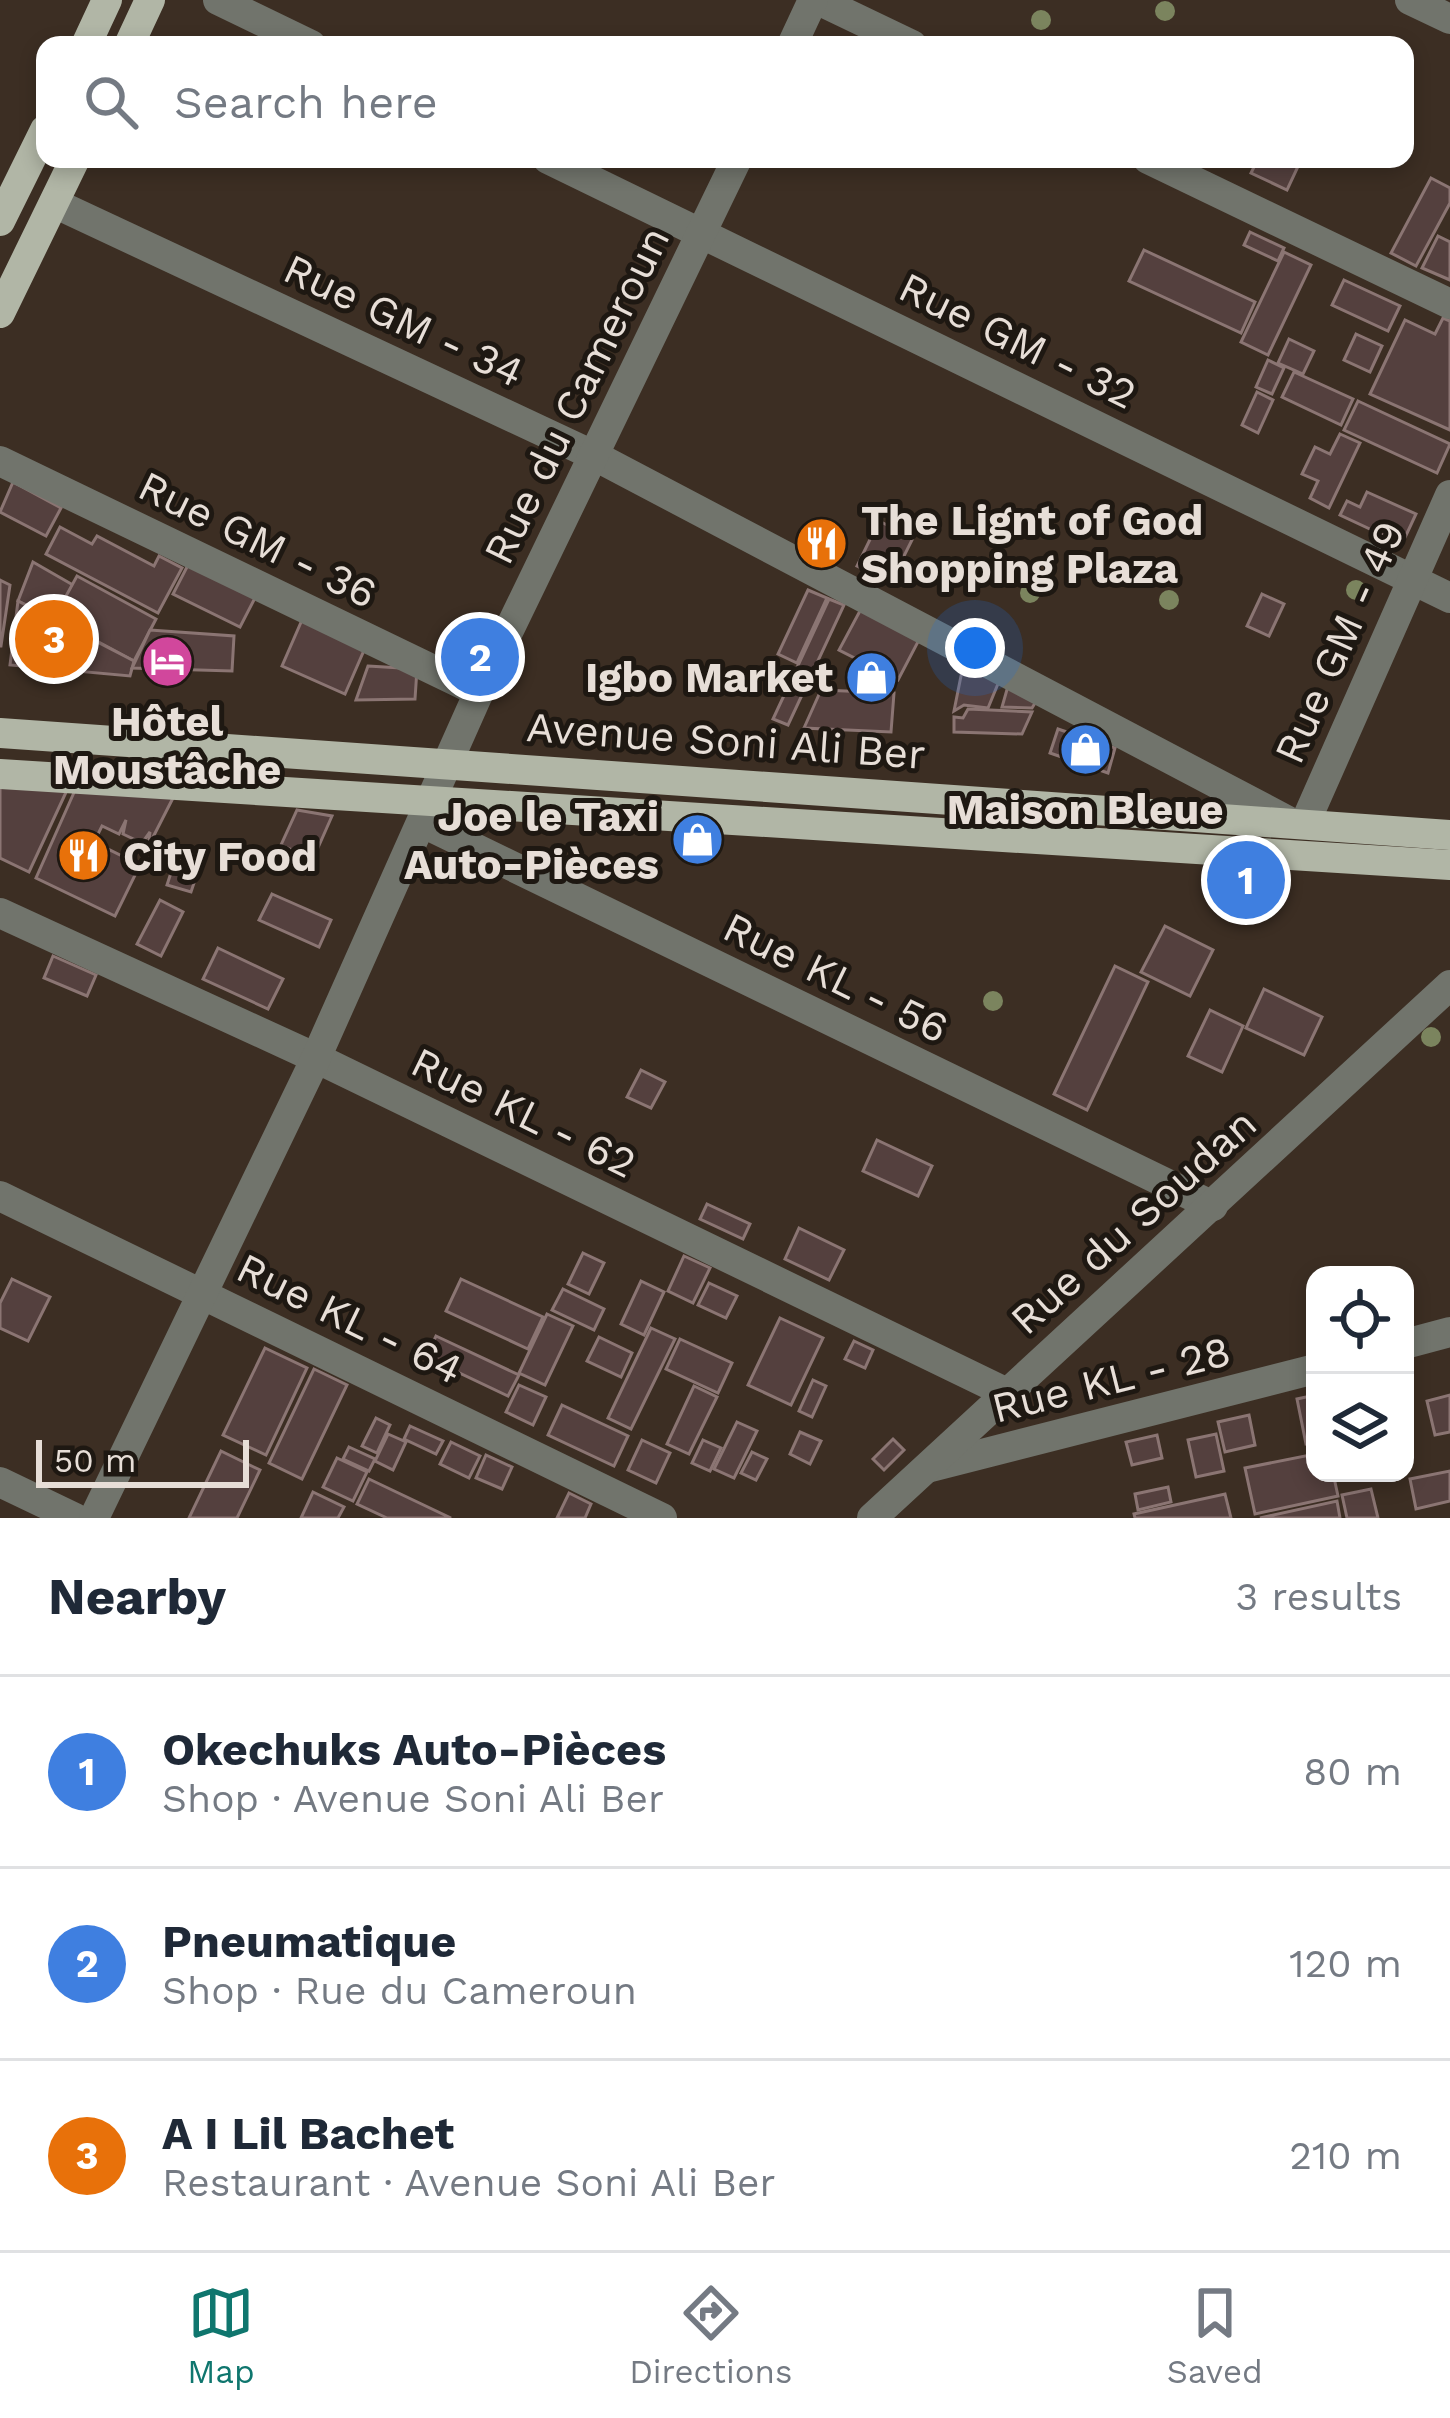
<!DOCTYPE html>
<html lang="en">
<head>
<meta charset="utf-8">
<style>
  :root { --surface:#fff; --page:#f6f6f7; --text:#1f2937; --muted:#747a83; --line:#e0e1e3; --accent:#0f766e }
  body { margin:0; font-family:"Work Sans",sans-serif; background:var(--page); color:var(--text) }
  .controls { position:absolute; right:36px; bottom:36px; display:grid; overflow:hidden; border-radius:24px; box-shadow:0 6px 18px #0003 }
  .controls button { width:108px; height:108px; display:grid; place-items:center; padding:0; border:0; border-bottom:3px solid var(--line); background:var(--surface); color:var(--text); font:60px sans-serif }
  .scale { position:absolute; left:36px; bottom:30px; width:213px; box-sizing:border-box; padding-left:12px; border:6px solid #e7ded7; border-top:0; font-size:33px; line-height:42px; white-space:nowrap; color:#e7ded7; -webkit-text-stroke:9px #1e1812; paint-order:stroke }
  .you { position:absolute; left:975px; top:648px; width:42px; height:42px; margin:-30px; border:9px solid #fff; border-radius:50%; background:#1a73e8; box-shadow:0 0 0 18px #1a73e833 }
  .badge { display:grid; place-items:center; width:78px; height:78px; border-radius:50%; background:var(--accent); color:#fff; font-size:39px; font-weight:700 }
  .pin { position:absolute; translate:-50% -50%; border:6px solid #fff; box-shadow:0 3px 12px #0006 }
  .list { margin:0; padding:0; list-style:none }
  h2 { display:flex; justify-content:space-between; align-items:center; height:156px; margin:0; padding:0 48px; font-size:51px }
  h2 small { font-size:39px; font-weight:400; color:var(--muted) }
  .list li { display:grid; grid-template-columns:78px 1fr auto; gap:36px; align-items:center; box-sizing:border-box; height:192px; padding:0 48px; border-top:3px solid var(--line) }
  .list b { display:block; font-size:45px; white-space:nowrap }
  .list p { margin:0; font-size:39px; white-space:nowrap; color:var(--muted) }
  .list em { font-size:39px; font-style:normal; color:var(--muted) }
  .icon { flex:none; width:66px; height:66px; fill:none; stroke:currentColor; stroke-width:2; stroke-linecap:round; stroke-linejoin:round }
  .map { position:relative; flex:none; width:1450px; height:1518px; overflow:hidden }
  .search { position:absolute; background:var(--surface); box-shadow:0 6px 18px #0003; left:36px; right:36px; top:36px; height:132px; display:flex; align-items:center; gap:30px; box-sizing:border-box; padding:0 42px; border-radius:24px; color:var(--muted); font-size:45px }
  .sheet { height:732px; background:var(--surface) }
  nav { display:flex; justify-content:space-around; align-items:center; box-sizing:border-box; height:168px; border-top:3px solid var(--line); background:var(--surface); font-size:33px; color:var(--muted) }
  nav a { display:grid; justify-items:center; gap:6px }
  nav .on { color:var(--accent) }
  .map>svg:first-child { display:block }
</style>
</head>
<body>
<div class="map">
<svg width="1450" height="1518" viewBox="0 0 1450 1518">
  <rect width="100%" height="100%" fill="#3c2e23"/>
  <g fill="#54403e" stroke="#8b7573" stroke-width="3">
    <polygon points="1258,159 1300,159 1301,160 1287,190 1251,173"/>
    <polygon points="1431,178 1450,188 1450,203 1416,266 1391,253"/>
    <polygon points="1250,232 1284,248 1278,261 1244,245"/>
    <polygon points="1438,236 1450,242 1450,280 1422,268"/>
    <polygon points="1144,250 1255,302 1241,333 1129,281"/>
    <polygon points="1284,252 1311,265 1268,355 1241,342"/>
    <polygon points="1344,280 1400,306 1388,331 1332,305"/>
    <polygon points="1443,318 1450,321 1450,430 1370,394 1405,320 1435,334"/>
    <polygon points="1356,334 1382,346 1370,372 1344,360"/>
    <polygon points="1289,339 1314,351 1303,374 1278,363"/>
    <polygon points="1268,360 1284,368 1272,394 1256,387"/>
    <polygon points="1294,372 1353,399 1341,425 1282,397"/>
    <polygon points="1257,392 1273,400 1258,433 1242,425"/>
    <polygon points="1358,401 1450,444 1437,473 1344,430"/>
    <polygon points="1340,434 1360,443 1329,508 1310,498 1318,481 1302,474 1315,447 1330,454"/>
    <polygon points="13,482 61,508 46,536 0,512"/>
    <polygon points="1367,492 1416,514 1402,544 1340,515 1347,501 1360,507"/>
    <polygon points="879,521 913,538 891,582 857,566"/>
    <polygon points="60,527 92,544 97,536 154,566 159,556 182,568 158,613 46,554"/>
    <polygon points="33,562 73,585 54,618 18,601"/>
    <polygon points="188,565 255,598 240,627 173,594"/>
    <polygon points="77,576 156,619 134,661 54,618"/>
    <polygon points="0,580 10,585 1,646 0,646"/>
    <polygon points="808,590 827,598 797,663 778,654"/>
    <polygon points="1262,594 1284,604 1269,636 1247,626"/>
    <polygon points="829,599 844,605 788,725 773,719"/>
    <polygon points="18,601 134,661 130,676 10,665"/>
    <polygon points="861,609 920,638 898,680 839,650"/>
    <polygon points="302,620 365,648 345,694 282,666"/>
    <polygon points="150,630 234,636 232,671 132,668"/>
    <polygon points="965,656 1002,674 988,708 964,705 954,711"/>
    <polygon points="368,666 417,669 415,699 356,700"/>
    <polygon points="1010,679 1040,695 1032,708 1002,707"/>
    <polygon points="821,690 894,693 891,732 804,728"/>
    <polygon points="968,709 1032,712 1022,734 954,732 954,717 963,718"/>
    <polygon points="1058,729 1115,748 1108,773 1050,753"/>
    <polygon points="0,783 68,788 29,872 0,858"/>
    <polygon points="76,788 175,794 148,847 150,832 142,843 123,834 126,820 119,834 102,826 94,842 140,865 115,916 36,878"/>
    <polygon points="297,810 332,816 313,859 281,845"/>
    <polygon points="178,851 202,859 191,892 167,885"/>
    <polygon points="272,894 331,920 319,947 259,920"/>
    <polygon points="160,900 183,912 161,956 137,944"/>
    <polygon points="1165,926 1213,950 1190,996 1141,972"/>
    <polygon points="218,948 283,979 268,1009 203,979"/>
    <polygon points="53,956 96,975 87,996 44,978"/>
    <polygon points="1115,966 1148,982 1087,1110 1054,1094"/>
    <polygon points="1264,989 1322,1017 1304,1055 1246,1028"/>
    <polygon points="1210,1010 1243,1026 1222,1072 1188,1056"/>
    <polygon points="641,1070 665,1082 651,1108 627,1097"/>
    <polygon points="877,1140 932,1166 918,1196 863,1171"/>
    <polygon points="707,1204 750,1224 743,1239 700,1219"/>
    <polygon points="799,1228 844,1250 829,1280 785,1259"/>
    <polygon points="583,1253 604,1263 589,1294 568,1284"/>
    <polygon points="684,1256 710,1268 693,1303 668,1291"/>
    <polygon points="12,1279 50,1297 28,1341 0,1328 0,1303"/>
    <polygon points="461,1279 543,1317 528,1349 446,1311"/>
    <polygon points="641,1281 664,1292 644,1335 621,1324"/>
    <polygon points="709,1283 737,1296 726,1318 698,1305"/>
    <polygon points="563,1289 604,1309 594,1330 552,1310"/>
    <polygon points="547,1314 573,1326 545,1385 519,1373"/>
    <polygon points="780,1318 823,1338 791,1405 748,1385"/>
    <polygon points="651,1328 675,1339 631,1429 608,1418"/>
    <polygon points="436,1336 519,1375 508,1396 426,1357"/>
    <polygon points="599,1337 632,1353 621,1377 587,1361"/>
    <polygon points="680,1339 732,1363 718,1393 666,1369"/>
    <polygon points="854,1341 873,1350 865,1368 845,1359"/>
    <polygon points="265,1348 307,1368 266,1455 223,1435"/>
    <polygon points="314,1369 347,1385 302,1479 269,1463"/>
    <polygon points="813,1380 826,1386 812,1417 799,1411"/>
    <polygon points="519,1385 546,1397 533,1425 506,1412"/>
    <polygon points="694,1386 717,1397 689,1454 667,1444"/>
    <polygon points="1315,1395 1315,1442 1306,1444 1297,1399"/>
    <polygon points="1450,1395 1450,1432 1435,1435 1427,1401"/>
    <polygon points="562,1405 628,1436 614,1466 548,1435"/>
    <polygon points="1249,1415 1255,1445 1225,1452 1218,1422"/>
    <polygon points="376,1418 390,1425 377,1453 362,1446"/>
    <polygon points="737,1422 757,1431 734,1478 714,1469"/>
    <polygon points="410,1426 443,1441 436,1454 404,1439"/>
    <polygon points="800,1432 821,1441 810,1464 790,1454"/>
    <polygon points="388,1434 406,1442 393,1470 375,1461"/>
    <polygon points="1216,1434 1224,1471 1196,1477 1188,1440"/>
    <polygon points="1157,1435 1162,1458 1132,1465 1126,1442"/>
    <polygon points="893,1439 904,1450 884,1470 873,1459"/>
    <polygon points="642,1440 670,1453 656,1483 628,1470"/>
    <polygon points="703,1440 721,1448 710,1471 692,1463"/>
    <polygon points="451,1442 480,1456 469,1478 440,1464"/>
    <polygon points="349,1447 375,1459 369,1471 343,1459"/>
    <polygon points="221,1451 260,1470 237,1518 189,1518"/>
    <polygon points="752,1452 767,1459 756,1480 741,1473"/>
    <polygon points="1315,1454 1315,1473 1333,1473 1338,1496 1255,1514 1245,1468"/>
    <polygon points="486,1455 512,1467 502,1489 476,1478"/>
    <polygon points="337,1458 367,1472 353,1501 323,1487"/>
    <polygon points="1450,1471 1450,1501 1416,1509 1410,1479"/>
    <polygon points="369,1479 451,1518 387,1518 357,1504"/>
    <polygon points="1168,1487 1171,1502 1138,1510 1135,1494"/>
    <polygon points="1371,1489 1378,1518 1347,1518 1342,1495"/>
    <polygon points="313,1492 344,1507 338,1518 301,1518"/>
    <polygon points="569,1493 591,1504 585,1518 557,1518"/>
    <polygon points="1225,1494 1231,1518 1135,1518 1134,1514"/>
    <polygon points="1337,1501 1340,1518 1260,1518"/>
  </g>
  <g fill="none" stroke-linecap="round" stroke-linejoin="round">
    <g stroke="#71746c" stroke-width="30">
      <polyline points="218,0 311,45"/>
      <polyline points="818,0 912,45"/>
      <polyline points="1410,0 1450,19"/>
      <polyline points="792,45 813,0"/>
      <polyline points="548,159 1450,598"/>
      <polyline points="1148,159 1450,304"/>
      <polyline points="54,203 595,456 1288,821"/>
      <polyline points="0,461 479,692"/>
      <polyline points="423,823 1213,1206"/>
      <polyline points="1305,823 1450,495"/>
      <polyline points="0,913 316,1058 1007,1393"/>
      <polyline points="0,1196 662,1518"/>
      <polyline points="1405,1344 1450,1332"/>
      <polyline points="931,1467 1315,1369"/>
      <polyline points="0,1482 75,1518"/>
      <polyline points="94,1518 316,1058 479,692 737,159"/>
      <polyline points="872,1518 1450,985"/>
    </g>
    <g stroke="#b1b6a6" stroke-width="30">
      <polyline points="86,45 107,0"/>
      <polyline points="129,45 150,0"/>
      <polyline points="0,221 45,130"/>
      <polyline points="0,313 75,159"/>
      <polyline points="0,733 1450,835"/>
      <polyline points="0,774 1450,865"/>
    </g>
  </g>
  <g fill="#7b845e">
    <circle cx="1165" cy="11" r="10"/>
    <circle cx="1041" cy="20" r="10"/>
    <circle cx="1356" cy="590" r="10"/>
    <circle cx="1030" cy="593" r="10"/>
    <circle cx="1169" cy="600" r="10"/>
    <circle cx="993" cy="1001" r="10"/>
    <circle cx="1431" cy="1037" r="10"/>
  </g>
  <defs>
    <symbol id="restaurant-disc" viewBox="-11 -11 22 22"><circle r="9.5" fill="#e8710a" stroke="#1e1812"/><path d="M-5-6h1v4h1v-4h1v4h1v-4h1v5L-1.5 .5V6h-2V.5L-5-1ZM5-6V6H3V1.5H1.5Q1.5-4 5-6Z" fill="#fff"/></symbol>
    <symbol id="hotel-disc" viewBox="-11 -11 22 22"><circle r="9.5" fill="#d1479c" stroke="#1e1812"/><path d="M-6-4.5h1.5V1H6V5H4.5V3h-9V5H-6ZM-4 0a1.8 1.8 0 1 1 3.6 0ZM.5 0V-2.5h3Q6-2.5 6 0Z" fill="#fff"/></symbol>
    <symbol id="shop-disc" viewBox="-11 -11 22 22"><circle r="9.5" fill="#3f7fe0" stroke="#1e1812"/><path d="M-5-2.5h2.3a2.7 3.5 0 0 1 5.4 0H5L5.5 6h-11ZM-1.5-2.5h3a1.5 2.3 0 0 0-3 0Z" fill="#fff"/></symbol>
  </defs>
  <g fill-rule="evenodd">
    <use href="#restaurant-disc" x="792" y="514" width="59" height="59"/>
    <use href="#hotel-disc" x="138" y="632" width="59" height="59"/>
    <use href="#shop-disc" x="842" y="648" width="59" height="59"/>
    <use href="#shop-disc" x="1056" y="720" width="59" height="59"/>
    <use href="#shop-disc" x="668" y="810" width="59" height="59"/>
    <use href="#restaurant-disc" x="54" y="826" width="59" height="59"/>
  </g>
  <g text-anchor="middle" stroke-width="10" stroke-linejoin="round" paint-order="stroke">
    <g font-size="42" fill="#e7ded7" stroke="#1e1812">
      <text transform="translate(404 320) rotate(25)" y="15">Rue GM - 34</text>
      <text transform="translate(1018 340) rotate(26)" y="15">Rue GM - 32</text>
      <text transform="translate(576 395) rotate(-64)" y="15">Rue du Cameroun</text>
      <text transform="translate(258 539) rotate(26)" y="15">Rue GM - 36</text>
      <text transform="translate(1339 642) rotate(-66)" y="15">Rue GM - 49</text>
      <text transform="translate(726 740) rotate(4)" y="15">Avenue Soni Ali Ber</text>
      <text transform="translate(836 977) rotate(26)" y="15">Rue KL - 56</text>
      <text transform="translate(524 1112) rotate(26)" y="15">Rue KL - 62</text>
      <text transform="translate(1133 1221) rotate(-42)" y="15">Rue du Soudan</text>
      <text transform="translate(350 1318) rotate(26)" y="15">Rue KL - 64</text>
      <text transform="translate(1111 1379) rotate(-14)" y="15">Rue KL - 28</text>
    </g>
    <g font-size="42" font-weight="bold" fill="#e7ded7" stroke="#1e1812" text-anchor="start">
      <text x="861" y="535">The Lignt of God<tspan x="861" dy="48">Shopping Plaza</tspan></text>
      <text x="833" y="692" text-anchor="end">Igbo Market</text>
      <text x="167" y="736" text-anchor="middle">Hôtel<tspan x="167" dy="48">Moustâche</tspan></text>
      <text x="1085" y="824" text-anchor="middle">Maison Bleue</text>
      <text x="659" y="831" text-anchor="end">Joe le Taxi<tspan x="659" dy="48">Auto-Pièces</tspan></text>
      <text x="123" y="871">City Food</text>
    </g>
  </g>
</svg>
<div class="controls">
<button><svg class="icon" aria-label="locate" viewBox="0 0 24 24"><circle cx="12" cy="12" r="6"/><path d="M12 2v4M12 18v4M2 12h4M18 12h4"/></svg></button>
<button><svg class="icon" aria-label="layers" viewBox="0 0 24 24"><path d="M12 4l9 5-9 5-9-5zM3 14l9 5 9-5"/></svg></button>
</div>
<div class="scale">50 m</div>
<div class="you"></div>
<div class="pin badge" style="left:1246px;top:880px;background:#3f7fe0">1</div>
<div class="pin badge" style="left:480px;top:657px;background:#3f7fe0">2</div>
<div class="pin badge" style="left:54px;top:639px;background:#e8710a">3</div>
<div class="search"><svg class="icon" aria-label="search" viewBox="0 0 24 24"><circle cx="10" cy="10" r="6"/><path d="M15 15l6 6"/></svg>Search here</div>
</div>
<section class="sheet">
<h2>Nearby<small>3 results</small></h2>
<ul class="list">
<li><span class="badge" style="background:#3f7fe0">1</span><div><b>Okechuks Auto-Pièces</b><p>Shop · Avenue Soni Ali Ber</p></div><em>80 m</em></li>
<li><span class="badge" style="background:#3f7fe0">2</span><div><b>Pneumatique</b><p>Shop · Rue du Cameroun</p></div><em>120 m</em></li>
<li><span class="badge" style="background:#e8710a">3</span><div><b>A I Lil Bachet</b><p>Restaurant · Avenue Soni Ali Ber</p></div><em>210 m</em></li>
</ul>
</section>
<nav>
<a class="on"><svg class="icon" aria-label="map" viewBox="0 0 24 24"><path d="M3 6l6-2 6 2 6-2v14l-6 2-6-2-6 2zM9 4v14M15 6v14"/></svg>Map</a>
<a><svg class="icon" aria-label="directions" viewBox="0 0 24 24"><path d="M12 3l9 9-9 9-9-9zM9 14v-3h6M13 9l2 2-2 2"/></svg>Directions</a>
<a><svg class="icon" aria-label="saved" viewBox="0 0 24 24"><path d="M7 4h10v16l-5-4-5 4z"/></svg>Saved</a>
</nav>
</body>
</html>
